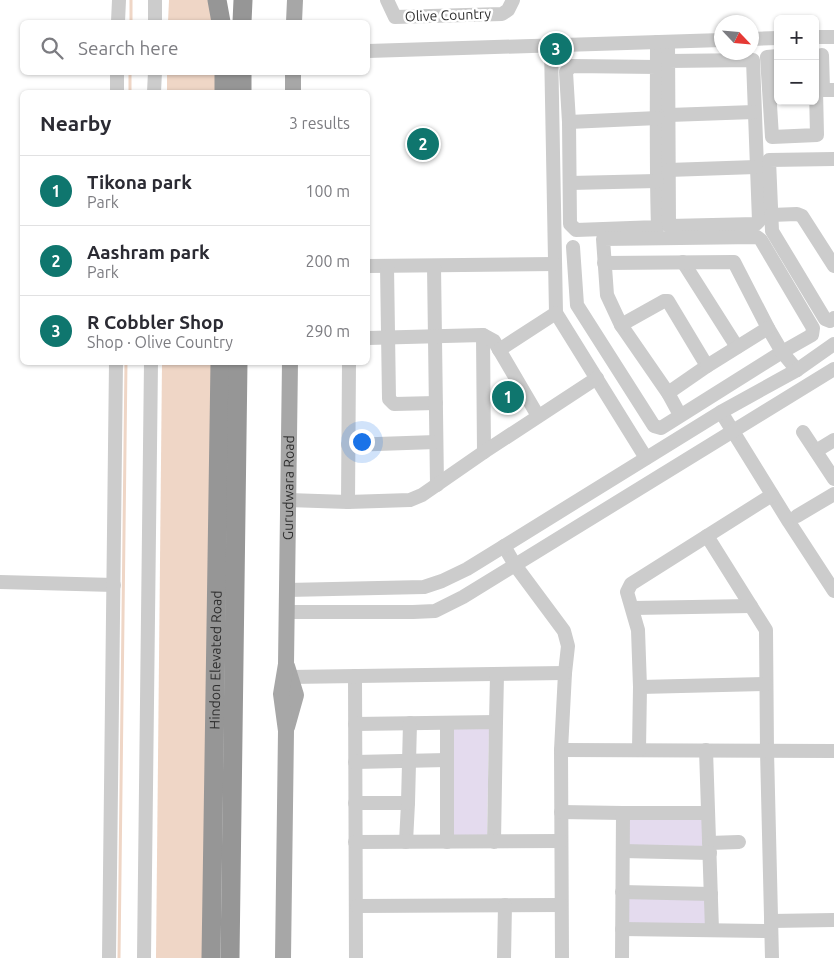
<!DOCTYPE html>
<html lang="en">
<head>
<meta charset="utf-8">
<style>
  :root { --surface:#fff; --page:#f2f2f3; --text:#2b2b33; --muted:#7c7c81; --line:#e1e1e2; --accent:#0f766e }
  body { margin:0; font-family:Ubuntu,sans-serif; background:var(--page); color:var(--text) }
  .controls { position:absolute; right:15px; top:15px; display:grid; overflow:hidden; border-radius:8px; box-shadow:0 1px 4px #0004 }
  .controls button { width:45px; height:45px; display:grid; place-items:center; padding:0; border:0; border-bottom:1px solid var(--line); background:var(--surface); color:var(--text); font:25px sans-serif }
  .compass { position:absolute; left:714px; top:15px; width:45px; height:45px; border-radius:50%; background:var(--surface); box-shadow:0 1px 4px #0004; rotate:116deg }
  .you { position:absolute; left:361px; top:441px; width:18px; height:18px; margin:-12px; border:4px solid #fff; border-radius:50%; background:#1a73e8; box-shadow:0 0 0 8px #1a73e833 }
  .badge { display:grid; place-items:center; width:32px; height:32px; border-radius:50%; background:var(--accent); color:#fff; font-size:16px; font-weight:700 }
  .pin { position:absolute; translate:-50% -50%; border:2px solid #fff; box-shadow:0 1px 5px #0006 }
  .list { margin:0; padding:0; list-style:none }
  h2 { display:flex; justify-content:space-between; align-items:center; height:65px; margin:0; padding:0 20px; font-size:21px }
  h2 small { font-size:16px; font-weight:400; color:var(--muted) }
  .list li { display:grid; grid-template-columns:32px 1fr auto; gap:15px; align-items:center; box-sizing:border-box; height:70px; padding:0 20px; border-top:1px solid var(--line) }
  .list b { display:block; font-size:19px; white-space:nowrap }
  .list p { margin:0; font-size:16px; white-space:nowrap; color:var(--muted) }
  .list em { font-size:16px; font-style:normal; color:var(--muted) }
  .icon { flex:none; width:28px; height:28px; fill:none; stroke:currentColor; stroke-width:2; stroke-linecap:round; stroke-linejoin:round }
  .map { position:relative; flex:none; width:834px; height:958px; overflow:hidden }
  .search { position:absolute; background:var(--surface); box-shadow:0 1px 4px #0004; left:20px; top:20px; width:350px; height:55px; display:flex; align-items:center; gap:12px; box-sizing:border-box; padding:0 18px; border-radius:8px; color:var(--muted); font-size:19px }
  .panel { position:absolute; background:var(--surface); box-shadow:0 1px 4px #0004; left:20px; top:90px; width:350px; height:275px; border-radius:8px }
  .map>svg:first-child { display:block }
</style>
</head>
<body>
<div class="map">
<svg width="834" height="958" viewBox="0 0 834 958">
  <rect width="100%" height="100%" fill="#fff"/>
  <g fill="#e4dbee">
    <polygon points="453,728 489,729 487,837 451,836"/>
    <polygon points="627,817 702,818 702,848 627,847"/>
    <polygon points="626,896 707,897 707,927 626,926"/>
  </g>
  <g fill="#efd6c6">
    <polygon points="169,0 223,0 223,22 168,22"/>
    <polygon points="167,73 222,73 221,92 167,92"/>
    <polygon points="162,363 217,363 210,958 156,958"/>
  </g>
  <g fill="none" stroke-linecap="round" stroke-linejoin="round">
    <g stroke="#efd6c6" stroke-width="3">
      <polyline points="131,22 131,0"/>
      <polyline points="130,92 130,72"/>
      <polyline points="119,958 126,362"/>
    </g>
    <g stroke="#ccc" stroke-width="14">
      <polyline points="387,0 395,17 502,14 508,10 513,0"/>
      <polyline points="118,22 119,0"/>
      <polyline points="155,22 155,0"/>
      <polyline points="815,37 834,37"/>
      <polyline points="752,39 778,38"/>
      <path d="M657 42C657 104 656 166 658 227L576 230 570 224 569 122 566 72 571 66 657 67"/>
      <polyline points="668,42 669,226 756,224 759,221 753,60 668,61"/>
      <polyline points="551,46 556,313 646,458"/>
      <polyline points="368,51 722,40"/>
      <polyline points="822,55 823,90"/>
      <polyline points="778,56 767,57 772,137 817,135 816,90 834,90"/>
      <polyline points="117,92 117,72"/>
      <polyline points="154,92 155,72"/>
      <polyline points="669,115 754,112"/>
      <polyline points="569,122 658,118"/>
      <polyline points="834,159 769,160 772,231 825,319 830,321 834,318"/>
      <polyline points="668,170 756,167"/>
      <polyline points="570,183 657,181"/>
      <polyline points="771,215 797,214 802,216 834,266"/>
      <polyline points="573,247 577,305 654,426 661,428 782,352 812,335 813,328 761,240 757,237 603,239 607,295 621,325 668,393 680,415"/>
      <polyline points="683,262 737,347"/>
      <polyline points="604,263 734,262 768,328 782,352 797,370"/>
      <polyline points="368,266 555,264"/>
      <polyline points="387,266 389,399 394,404 436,403"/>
      <polyline points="434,266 437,485"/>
      <polyline points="621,325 664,301 668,301 707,366 668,393"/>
      <polyline points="483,335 484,452"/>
      <polyline points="368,338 483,335 494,341 538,416"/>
      <polyline points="499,350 556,313"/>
      <polyline points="707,366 768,328"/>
      <polyline points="721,412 789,522 834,591"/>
      <polyline points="803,432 834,479"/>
      <polyline points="348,445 436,442"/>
      <polyline points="816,451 834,440"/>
      <polyline points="288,500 348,502 410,500 422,495 484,452 597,378"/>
      <polyline points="348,502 349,362"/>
      <polyline points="797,516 834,494"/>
      <polyline points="707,536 766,630 767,751 772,958"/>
      <polyline points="504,546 515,565 564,631 568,646 565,673 561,750 562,958"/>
      <polyline points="0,582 114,585"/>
      <polyline points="287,590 424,587 442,581 467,569 721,412 797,370 834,344"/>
      <polyline points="633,608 751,606"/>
      <polyline points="287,612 413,612 435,611 463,597 834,369"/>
      <polyline points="355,676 356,958"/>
      <polyline points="290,677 565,673"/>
      <polyline points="640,687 766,684"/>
      <polyline points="496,722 497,675"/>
      <polyline points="355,724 496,722 494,842"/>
      <polyline points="561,750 834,751"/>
      <polyline points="639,750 640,687 638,630 627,592 631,584 772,495"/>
      <polyline points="706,750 712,930"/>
      <polyline points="355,762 447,760"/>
      <polyline points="355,803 408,803 406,842"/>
      <polyline points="408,803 410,723"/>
      <polyline points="561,812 623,813"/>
      <polyline points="355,842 561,841"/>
      <polyline points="447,842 447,723"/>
      <polyline points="709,843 739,842"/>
      <polyline points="623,851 710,853"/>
      <polyline points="622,892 711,894"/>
      <polyline points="357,906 561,905"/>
      <polyline points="771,921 834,920"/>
      <polyline points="622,929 771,931"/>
      <polyline points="109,958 116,362"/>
      <polyline points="144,958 151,362"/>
      <polyline points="504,958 505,905"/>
      <polyline points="622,958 623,813 708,813"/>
    </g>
    <g stroke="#a7a7a7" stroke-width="16">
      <polyline points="294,22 295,0"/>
      <polyline points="293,92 293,72"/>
      <polyline points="287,666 296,695 287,727"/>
      <path id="s1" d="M283 958 286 731 281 694 286 664 290 362"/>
    </g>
    <g stroke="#969696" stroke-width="19">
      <polyline points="217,0 221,22"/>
      <polyline points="242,22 243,0"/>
      <polyline points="224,92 224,72"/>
      <polyline points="242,92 242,72"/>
      <path id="s2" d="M211 958 220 362"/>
      <polyline points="230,958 238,362"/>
    </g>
  </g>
  <g text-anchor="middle" stroke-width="5" stroke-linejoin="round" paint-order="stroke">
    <g font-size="14" fill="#2f2f2f" stroke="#fff">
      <text transform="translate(448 15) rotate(-2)" y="5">Olive Country</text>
      <text dy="5" stroke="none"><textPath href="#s1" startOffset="471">Gurudwara Road</textPath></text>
      <text dy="5" stroke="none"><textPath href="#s2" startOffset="298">Hindon Elevated Road</textPath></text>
    </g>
  </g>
</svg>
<div class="controls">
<button>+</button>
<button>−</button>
</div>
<svg class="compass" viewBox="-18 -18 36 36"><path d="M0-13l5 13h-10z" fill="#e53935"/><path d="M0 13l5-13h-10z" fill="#7c7c81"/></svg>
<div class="you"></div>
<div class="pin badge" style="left:508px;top:397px">1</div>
<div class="pin badge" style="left:423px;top:144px">2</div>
<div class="pin badge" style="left:556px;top:49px">3</div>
<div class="search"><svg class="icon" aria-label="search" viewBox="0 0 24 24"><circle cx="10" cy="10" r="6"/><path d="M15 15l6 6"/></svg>Search here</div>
<section class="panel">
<h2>Nearby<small>3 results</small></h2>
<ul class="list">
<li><span class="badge">1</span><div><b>Tikona park</b><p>Park</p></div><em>100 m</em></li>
<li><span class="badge">2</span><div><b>Aashram park</b><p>Park</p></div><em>200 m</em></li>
<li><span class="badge">3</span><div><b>R Cobbler Shop</b><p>Shop · Olive Country</p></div><em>290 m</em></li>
</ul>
</section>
</div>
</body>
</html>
